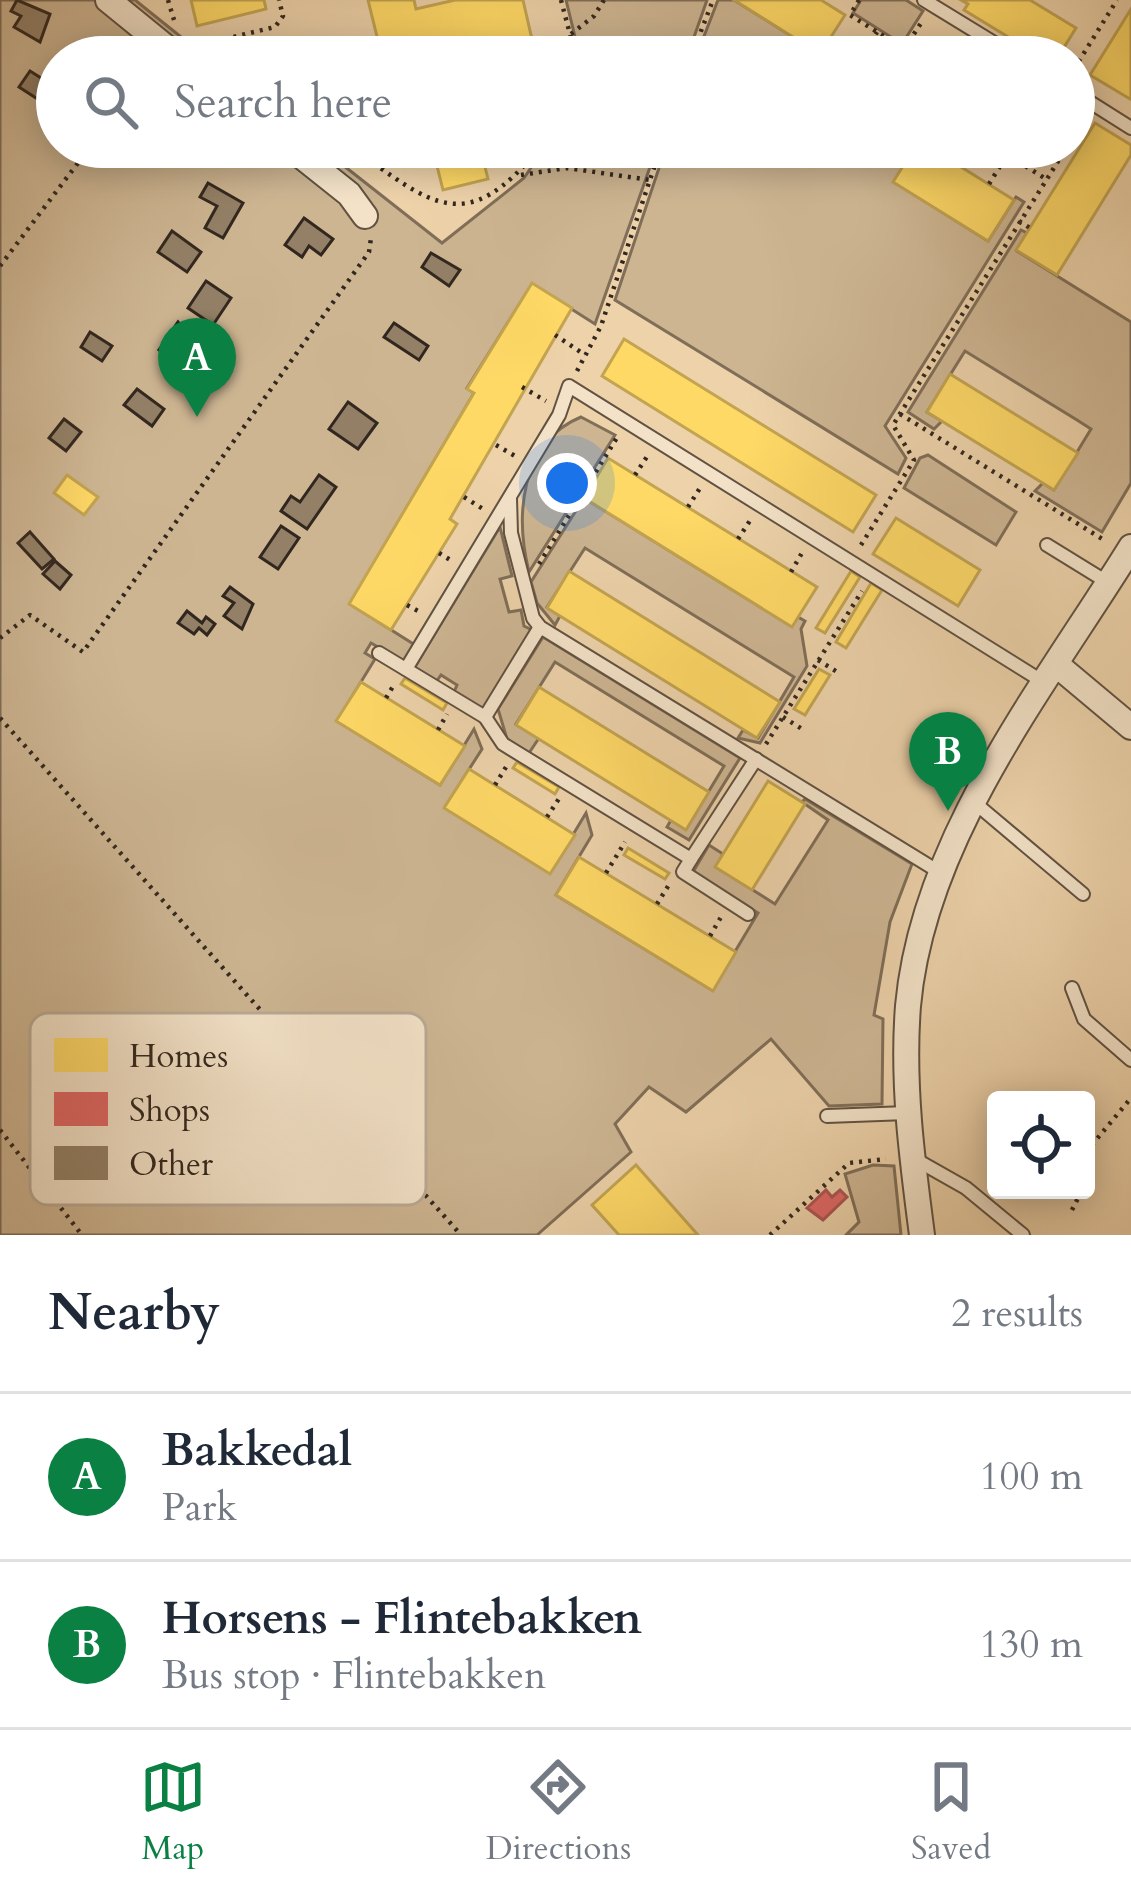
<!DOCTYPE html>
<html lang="en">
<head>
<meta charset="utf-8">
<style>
  :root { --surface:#fff; --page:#f2f2f3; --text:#1f2937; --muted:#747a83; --line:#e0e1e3; --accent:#0b8043 }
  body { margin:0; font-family:Cardo,serif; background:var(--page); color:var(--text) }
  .controls { position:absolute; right:36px; bottom:36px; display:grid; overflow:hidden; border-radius:12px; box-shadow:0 6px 30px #0003 }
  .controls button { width:108px; height:108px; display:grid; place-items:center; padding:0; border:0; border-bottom:3px solid var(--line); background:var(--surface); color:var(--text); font:60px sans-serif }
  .you { position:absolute; left:567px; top:483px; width:42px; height:42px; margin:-30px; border:9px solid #fff; border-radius:50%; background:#1a73e8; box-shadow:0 0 0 18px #1a73e833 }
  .badge { display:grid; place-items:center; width:78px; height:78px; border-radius:50%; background:var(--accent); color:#fff; font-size:39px; font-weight:700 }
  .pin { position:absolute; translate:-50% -99px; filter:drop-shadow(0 3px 6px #0008) }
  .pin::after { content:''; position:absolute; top:63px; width:42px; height:36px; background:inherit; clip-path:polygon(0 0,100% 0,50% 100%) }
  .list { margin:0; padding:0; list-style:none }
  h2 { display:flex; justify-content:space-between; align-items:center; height:156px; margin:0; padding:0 48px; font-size:51px }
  h2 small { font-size:39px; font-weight:400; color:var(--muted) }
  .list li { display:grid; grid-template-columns:78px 1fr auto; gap:36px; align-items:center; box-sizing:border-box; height:168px; padding:0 48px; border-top:3px solid var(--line) }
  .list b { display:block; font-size:45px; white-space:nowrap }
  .list p { margin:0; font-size:39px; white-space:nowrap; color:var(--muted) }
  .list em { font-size:39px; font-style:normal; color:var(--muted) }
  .icon { flex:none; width:66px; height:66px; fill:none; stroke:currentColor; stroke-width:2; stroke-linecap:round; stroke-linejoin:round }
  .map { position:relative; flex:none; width:1131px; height:1235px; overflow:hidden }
  .search { position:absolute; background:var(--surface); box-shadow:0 6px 30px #0003; left:36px; right:36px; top:36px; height:132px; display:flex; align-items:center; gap:30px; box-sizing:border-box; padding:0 42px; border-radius:66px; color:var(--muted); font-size:45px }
  .sheet { height:492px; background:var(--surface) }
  nav { display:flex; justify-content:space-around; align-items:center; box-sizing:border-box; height:168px; border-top:3px solid var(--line); background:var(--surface); font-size:33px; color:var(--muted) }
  nav a { display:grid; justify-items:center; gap:6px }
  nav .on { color:var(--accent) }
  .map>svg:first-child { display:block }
</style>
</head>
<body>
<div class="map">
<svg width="1131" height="1235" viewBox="0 0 1131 1235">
  <rect width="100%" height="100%" fill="#edd2aa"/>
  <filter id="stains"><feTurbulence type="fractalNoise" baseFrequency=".00167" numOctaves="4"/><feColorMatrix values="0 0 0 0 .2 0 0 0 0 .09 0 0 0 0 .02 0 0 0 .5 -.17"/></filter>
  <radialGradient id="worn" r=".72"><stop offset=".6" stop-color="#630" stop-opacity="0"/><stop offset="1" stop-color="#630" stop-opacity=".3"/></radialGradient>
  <g fill="#cdb592" stroke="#806e58" stroke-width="3">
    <polygon points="0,0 135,0 206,57 57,57 57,147 320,147 442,243 524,178 545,147 657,147 595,324 532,284 467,388 474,393 350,604 415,645 404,662 371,643 365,653 375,659 337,721 440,785 474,729 482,749 445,807 550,873 586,813 592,835 556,895 712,990 758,913 693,872 709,845 723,854 716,867 775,904 828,820 802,802 805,799 912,864 890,922 874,1015 883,1019 882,1104 829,1106 771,1039 686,1112 649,1087 615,1124 631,1152 537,1235 0,1235"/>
    <polygon points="566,0 707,0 687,57 580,57"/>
    <polygon points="718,0 734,0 825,57 696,57"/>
    <polygon points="861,0 906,0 923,11 902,44 853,13"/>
    <polygon points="666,147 904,147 912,152 894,182 988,241 1016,197 1024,202 885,426 906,458 898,474 615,300"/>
    <polygon points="1021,230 1027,233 1017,251 1131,322 1131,483 1102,532 1035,491 1043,483 1054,490 1091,429 1077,420 965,351 927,412 942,421 934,429 908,412"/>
    <path d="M581 417 615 435 529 572C515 516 520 442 581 417Z"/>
    <polygon points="928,455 1016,512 996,545 904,488 920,458"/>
    <polygon points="584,498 791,626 798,617 805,621 801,629 807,666 760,743 738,738 743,730 758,738 794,677 585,548 547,607 560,616 555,625 537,603 531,582"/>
    <polygon points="500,527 512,576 500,579 509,612 521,610 524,626 532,630 483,710 454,692 457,685 441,675 436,682 414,668"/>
    <polygon points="543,637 740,758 689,840 667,827 671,820 686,829 724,766 555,662 516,724 539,738 529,753 507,739 498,709"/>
    <polygon points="873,1165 894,1166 901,1235 846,1235 859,1222 845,1174"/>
  </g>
  <g fill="#ffd966" stroke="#c2a451" stroke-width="3">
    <polygon points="191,0 264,0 266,9 197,26"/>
    <polygon points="368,0 414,0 416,9 455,0 523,0 536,57 489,57 486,45 433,57 382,57"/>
    <polygon points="734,0 821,0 845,15 820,54"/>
    <polygon points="961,0 1030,0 1076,28 1058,57 1041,57 964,10 968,4"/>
    <polygon points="1131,9 1131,97 1130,99 1090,75"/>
    <polygon points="283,39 287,57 250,57 248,48"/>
    <polygon points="1095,123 1131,145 1131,155 1057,275 1016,250"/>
    <polygon points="403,147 480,147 488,179 443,190 435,158 407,165"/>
    <polygon points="915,147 929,147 1014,200 988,241 893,182"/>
    <polygon points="532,283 572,308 450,519 457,524 391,630 349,604 474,393 467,389"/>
    <polygon points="624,339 876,495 853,532 602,376"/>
    <polygon points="950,374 1078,453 1054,490 927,412"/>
    <polygon points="608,458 817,587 792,627 584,498"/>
    <polygon points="67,475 98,497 84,515 54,493"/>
    <polygon points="896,518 980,570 958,606 873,554"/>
    <polygon points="569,571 780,702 757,738 547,608"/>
    <polygon points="851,571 860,577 825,633 816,628"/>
    <polygon points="871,583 882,590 846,648 836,642"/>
    <polygon points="819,669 830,675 805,715 794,709"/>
    <polygon points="405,678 447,703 443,710 401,684"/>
    <polygon points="361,682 465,746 440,785 336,721"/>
    <polygon points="539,687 709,792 686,830 516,725"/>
    <polygon points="517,762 559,787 555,794 513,768"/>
    <polygon points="469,769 575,835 550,874 444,808"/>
    <polygon points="768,781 805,804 752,890 715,867"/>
    <polygon points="628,848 669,873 665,879 624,855"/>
    <polygon points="579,857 736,952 713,991 556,895"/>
    <polygon points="636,1165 698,1235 619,1235 592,1205"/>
  </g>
  <polygon fill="#e06666" stroke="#ac5351" stroke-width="3" points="826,1190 832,1197 840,1190 847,1197 823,1220 807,1208"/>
  <g fill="#938067" stroke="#32271f" stroke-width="3">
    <polygon points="17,0 50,14 40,42 14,27 21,16 11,11"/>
    <polygon points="30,71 57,88 50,107 19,87"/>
    <polygon points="208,183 243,203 223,238 205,228 217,206 200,197"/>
    <polygon points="304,218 333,239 321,255 309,246 302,257 285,245"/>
    <polygon points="172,231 201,252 187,272 158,252"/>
    <polygon points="431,253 460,270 449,286 422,267"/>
    <polygon points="206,281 231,298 213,325 188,308"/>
    <polygon points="178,322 196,342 180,365 159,350"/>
    <polygon points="394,323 428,346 419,360 384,337"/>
    <polygon points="90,332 112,346 102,361 81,347"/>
    <polygon points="137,389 164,409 152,426 124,405"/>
    <polygon points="348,402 377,423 358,449 329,429"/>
    <polygon points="64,419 81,432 66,451 49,438"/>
    <polygon points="319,475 336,487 307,529 281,511 291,496 300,502"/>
    <polygon points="281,526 299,538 278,569 260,557"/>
    <polygon points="30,532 54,559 42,569 18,543"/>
    <polygon points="55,561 71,575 60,589 43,574"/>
    <polygon points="230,587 253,604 242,629 224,616 234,603 223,596"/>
    <polygon points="187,611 202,623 206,617 215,624 207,635 199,628 194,634 178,623"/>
  </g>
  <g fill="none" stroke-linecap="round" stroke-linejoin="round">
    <defs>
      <g id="service">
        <polyline points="924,0 1017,57"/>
        <polyline points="1074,92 1131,128"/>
        <polyline points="510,499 511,533 533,618 540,627 941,873"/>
        <polyline points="1047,545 1107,582"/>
        <polyline points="379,653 485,717 503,744 691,859 756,759"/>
        <polyline points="406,669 559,415 569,386 1045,683"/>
        <polyline points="485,717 540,627"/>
        <polyline points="975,803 1083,894"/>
        <polyline points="691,859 683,872 748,914"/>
        <polyline points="1072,988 1084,1019 1131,1060"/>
        <polyline points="827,1116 907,1113"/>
        <polyline points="913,1158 966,1188 1023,1235"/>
      </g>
      <g id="minor">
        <polyline points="108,0 178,57"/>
        <polyline points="290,147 349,194 365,216"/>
        <polyline points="1057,665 1131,727"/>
        <path d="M922 1235C912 1159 902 1083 908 1006 923 837 1045 686 1131 547"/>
      </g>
    </defs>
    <use href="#service" stroke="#615242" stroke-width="16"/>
    <use href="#minor" stroke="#615242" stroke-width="28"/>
    <g stroke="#32271f" stroke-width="4.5" stroke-dasharray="3 6" stroke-linecap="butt">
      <polyline points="168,0 174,20"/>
      <polyline points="561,0 576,57"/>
      <polyline points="859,0 850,15 917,57"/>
      <polyline points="571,34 594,16 604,0"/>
      <polyline points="195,39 216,41 230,57"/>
      <polyline points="216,41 275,27 283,16 279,0"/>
      <polyline points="904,49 923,20"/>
      <polyline points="691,57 713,0"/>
      <polyline points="861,57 877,32"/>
      <polyline points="1074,69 1117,0"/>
      <polyline points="1074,135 1084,119"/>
      <path d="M352 147C432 206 467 238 540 147"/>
      <polyline points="995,147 1046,179"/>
      <polyline points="941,155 946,147"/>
      <polyline points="521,175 567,168 650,180"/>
      <polyline points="989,184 1007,155"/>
      <polyline points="1019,221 1030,228"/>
      <polyline points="0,266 90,147"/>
      <polyline points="555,335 585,355"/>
      <polyline points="577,371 601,326 661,147"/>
      <polyline points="522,387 546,401"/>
      <polyline points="900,414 1104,540"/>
      <polyline points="496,445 515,456"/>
      <polyline points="635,475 648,455"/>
      <polyline points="464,497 483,509"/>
      <polyline points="688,507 700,488"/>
      <polyline points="738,539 751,519"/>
      <polyline points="861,545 914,460 893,425 1067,147"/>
      <polyline points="439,553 452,561"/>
      <polyline points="539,564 618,436"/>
      <polyline points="791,572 803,551"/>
      <polyline points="407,605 420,612"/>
      <polyline points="0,638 30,615 83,652 369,252 371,238"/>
      <polyline points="818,660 839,673"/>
      <polyline points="386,698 395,683"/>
      <polyline points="783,717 802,729"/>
      <polyline points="0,718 461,1235"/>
      <polyline points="438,730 447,714"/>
      <polyline points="766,744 862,591"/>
      <polyline points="495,785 506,767"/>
      <polyline points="547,817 560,797"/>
      <polyline points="606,873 625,842"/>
      <polyline points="657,904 670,883"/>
      <polyline points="710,936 721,917"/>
      <polyline points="0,1130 82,1235"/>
      <polyline points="1086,1152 1131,1098"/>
      <polyline points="1072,1210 1082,1190"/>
      <polyline points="770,1235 849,1163 886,1159"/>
    </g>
    <use href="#service" stroke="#f3e2c8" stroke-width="12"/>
    <use href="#minor" stroke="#f3e2c8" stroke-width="24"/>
  </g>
  <rect x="30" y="1013" width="396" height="192" rx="18" fill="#f3e2c8" stroke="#b9aa95" stroke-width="3"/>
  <rect x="54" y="1038" width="54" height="34" fill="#ffd966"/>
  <rect x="54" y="1092" width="54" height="34" fill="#e06666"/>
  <rect x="54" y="1146" width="54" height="34" fill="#938067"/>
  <g font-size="33" fill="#32271f">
    <text x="129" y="1067">Homes</text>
    <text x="129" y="1121">Shops</text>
    <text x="129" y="1175">Other</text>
  </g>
  <rect width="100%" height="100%" filter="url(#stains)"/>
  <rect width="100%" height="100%" fill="url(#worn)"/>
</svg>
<div class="controls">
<button><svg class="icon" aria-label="locate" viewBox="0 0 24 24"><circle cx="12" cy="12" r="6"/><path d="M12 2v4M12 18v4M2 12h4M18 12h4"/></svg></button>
</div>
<div class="you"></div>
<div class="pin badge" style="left:197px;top:417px">A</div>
<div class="pin badge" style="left:948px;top:811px">B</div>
<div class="search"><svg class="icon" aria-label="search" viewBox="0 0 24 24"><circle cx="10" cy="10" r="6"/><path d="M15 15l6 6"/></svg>Search here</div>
</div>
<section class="sheet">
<h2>Nearby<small>2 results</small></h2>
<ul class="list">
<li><span class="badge">A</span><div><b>Bakkedal</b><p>Park</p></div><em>100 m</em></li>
<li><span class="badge">B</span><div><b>Horsens - Flintebakken</b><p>Bus stop · Flintebakken</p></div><em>130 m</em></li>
</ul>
</section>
<nav>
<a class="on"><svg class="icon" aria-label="map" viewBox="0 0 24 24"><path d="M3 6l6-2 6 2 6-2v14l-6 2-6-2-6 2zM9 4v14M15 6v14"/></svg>Map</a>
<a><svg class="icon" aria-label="directions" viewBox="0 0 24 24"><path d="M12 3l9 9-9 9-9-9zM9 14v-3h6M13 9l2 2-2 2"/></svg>Directions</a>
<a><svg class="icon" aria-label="saved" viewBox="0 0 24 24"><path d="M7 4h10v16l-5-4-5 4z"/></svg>Saved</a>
</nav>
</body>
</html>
